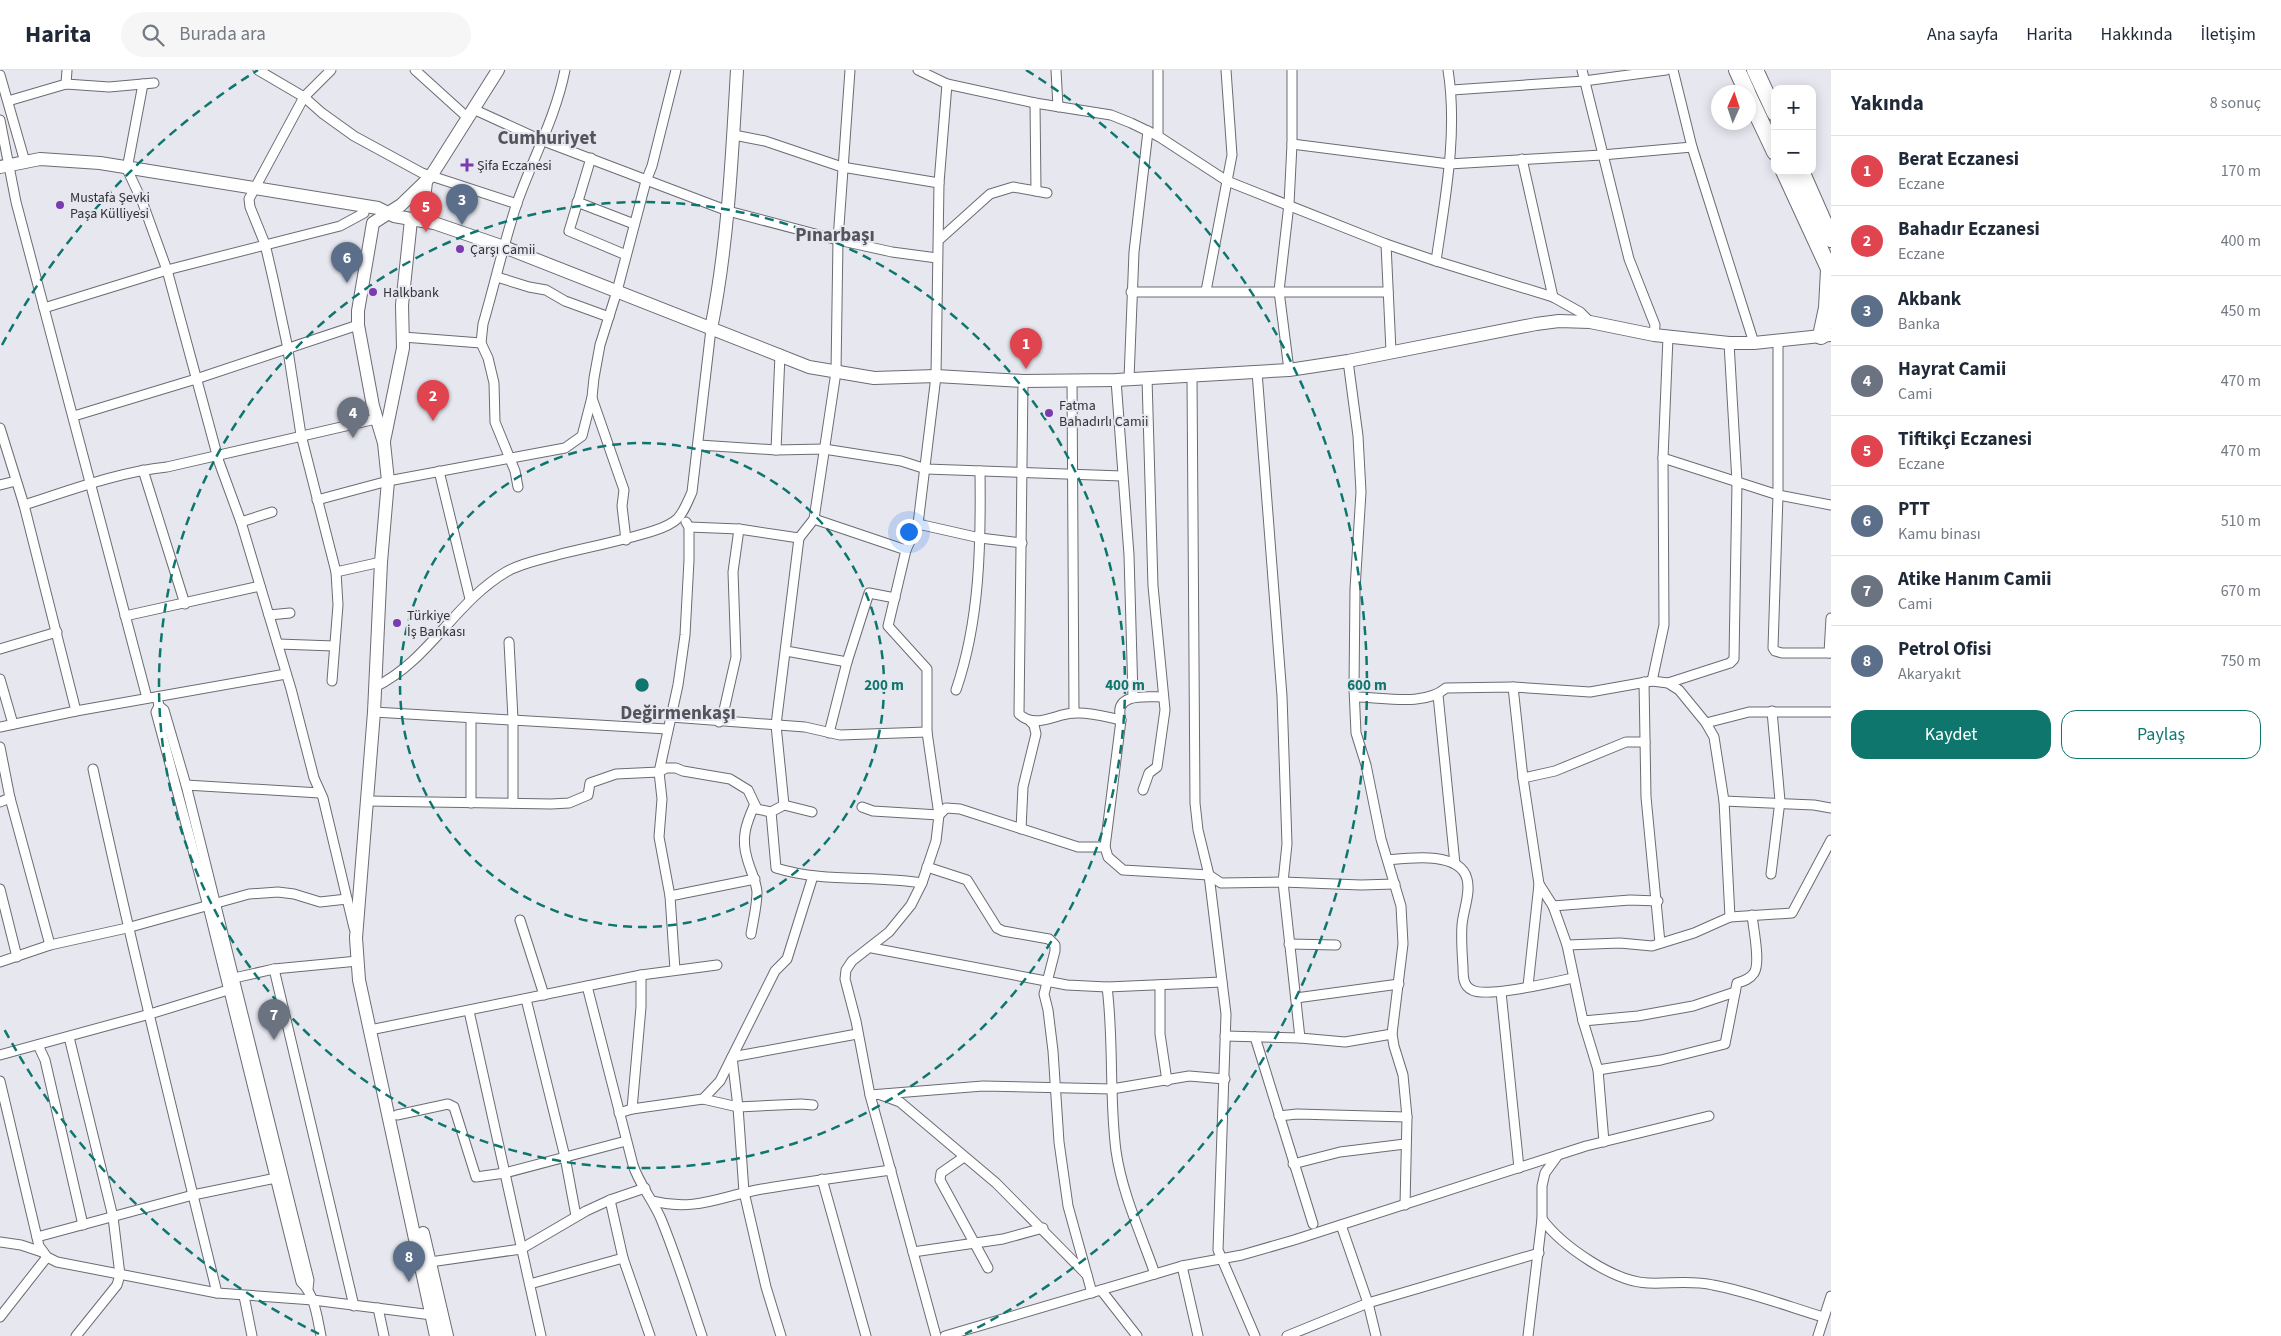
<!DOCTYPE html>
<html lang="tr">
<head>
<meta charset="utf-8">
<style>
  :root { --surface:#fff; --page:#f6f6f7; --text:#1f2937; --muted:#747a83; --line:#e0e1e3; --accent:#0f766e }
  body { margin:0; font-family:"Source Sans 3",sans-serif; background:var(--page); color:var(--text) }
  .controls { position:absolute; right:15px; top:15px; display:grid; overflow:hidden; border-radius:10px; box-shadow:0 2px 12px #0003 }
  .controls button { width:45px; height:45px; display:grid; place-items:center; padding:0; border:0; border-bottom:1px solid var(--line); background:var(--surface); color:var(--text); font:25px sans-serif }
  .compass { position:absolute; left:1711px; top:15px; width:45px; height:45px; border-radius:50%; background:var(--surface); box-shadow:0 2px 12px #0003; rotate:3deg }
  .you { position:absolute; left:908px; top:461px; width:18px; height:18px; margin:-12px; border:4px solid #fff; border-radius:50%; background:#1a73e8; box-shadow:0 0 0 8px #1a73e833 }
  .badge { display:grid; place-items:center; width:32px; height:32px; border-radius:50%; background:var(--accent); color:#fff; font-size:16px; font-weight:700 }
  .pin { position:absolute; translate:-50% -41px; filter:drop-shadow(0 1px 2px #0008) }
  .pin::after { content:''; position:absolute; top:26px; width:18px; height:15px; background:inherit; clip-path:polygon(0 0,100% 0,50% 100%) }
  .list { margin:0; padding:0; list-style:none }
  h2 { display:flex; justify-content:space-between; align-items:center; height:65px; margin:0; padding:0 20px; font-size:21px }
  h2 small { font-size:16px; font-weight:400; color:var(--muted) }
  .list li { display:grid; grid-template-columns:32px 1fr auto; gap:15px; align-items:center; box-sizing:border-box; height:70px; padding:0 20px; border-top:1px solid var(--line) }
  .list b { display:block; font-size:19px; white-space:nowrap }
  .list p { margin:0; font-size:16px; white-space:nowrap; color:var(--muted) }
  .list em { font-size:16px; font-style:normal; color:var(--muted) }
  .actions { display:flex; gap:10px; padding:15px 20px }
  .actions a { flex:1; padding:11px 0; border:1px solid var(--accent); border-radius:15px; text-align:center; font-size:18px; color:var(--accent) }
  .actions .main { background:var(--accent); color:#fff }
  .icon { flex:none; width:28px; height:28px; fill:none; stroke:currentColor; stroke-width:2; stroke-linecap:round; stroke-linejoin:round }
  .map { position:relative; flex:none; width:1831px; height:1266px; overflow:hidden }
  header { display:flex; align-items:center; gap:30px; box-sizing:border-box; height:70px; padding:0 25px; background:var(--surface); border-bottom:1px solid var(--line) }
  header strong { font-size:24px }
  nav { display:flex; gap:28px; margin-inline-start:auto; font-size:18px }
  .search { width:350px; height:45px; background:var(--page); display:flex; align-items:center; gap:12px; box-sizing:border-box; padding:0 18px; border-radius:28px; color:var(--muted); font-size:19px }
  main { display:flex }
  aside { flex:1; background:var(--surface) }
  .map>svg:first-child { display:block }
</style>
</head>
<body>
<header>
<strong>Harita</strong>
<div class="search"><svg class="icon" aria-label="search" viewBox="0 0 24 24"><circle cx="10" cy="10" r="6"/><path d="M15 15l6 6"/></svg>Burada ara</div>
<nav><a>Ana sayfa</a><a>Harita</a><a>Hakkında</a><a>İletişim</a></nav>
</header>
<main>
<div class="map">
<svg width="1831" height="1266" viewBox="0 0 1831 1266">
  <rect width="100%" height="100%" fill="#e6e7ef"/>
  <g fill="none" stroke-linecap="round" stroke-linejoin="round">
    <defs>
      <g id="street">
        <polyline points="258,0 304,27 322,43 354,66 422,103 517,134"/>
        <polyline points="331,0 304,27 249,129 250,137 265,174 274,213 287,274 301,365 336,502 338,535 332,611"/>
        <polyline points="415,0 468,48"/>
        <polyline points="918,0 947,14 1035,33 1111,45 1131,53 1158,66 1227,111 1386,174 1436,191 1553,227 1580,242 1590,252"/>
        <polyline points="1056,0 1058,37"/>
        <polyline points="1158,0 1158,66"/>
        <polyline points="1582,0 1629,189 1655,255 1654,265"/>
        <polyline points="1673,0 1692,77 1754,273"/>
        <polyline points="0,5 25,92"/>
        <polyline points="66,14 67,0"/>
        <polyline points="143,14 127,99 142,131 167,200 219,392 241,452 291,619 314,708 323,728 354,858"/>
        <polyline points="1452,20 1584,11 1666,0"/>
        <polyline points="8,31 66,14 109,17 154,13"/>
        <polyline points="1035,33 1036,121"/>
        <polyline points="473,39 541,70 728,141 838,170 892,182 937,188"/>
        <polyline points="0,50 16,132 147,628"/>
        <polyline points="734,65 765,71 842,97 939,113"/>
        <polyline points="1292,74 1449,94 1602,85 1692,77"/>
        <polyline points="591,88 569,161 626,185"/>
        <polyline points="1522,89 1553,227"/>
        <polyline points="577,132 634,154"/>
        <polyline points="940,169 990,124 1013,117 1047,123"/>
        <polyline points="1386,174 1391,281"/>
        <path d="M1436 191C1445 129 1458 63 1448 0"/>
        <polyline points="497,207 529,217 546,220 565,231 609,247"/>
        <polyline points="1206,221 1232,85 1226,0"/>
        <polyline points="1131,222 1388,222"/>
        <polyline points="44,238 167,200 340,156 364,143"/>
        <polyline points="403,267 481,273"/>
        <polyline points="1778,271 1778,425 1773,578 1775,581 1782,583 1831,583"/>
        <polyline points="1348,291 1358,366 1361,422 1355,519 1354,619 1356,663 1366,695 1381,769 1401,836 1403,874 1392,964 1394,976 1403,1005 1407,1047 1405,1135"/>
        <polyline points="1289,300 1279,221 1289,134 1292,74 1292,0"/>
        <polyline points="1257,302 1282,626 1287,774 1283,812 1300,968"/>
        <polyline points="1192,307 1195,733 1198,760 1209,805 1226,944 1218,1180 1255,1266"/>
        <polyline points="1129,309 1134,182 1148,61"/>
        <polyline points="1072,310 1074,643"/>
        <polyline points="1116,310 1129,485 1133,627"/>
        <path d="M1023 311 1019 644C1036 660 1056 643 1075 643 1090 642 1107 647 1121 650"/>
        <polyline points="592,328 624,420 622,436 626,470"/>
        <polyline points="74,346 196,309 358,255"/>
        <polyline points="0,358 24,435 76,641"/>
        <polyline points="699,375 776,380 824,379 901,391 926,399 1122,406"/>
        <polyline points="776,380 780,284"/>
        <polyline points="1663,388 1778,425 1831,435"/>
        <polyline points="143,400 185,534"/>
        <polyline points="439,401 470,529"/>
        <polyline points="0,415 16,411"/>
        <path d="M518 417 515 401 495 352 494 313 488 288 481 273 483 254C495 213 504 172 517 133 533 88 556 46 565 0"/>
        <polyline points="317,430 388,411 565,378 582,366 592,327 594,308 600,275 617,221 646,111 652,96 676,0"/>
        <path d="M24 435C71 420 118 402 167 397L376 349"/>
        <polyline points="814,449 906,480 918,454 936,306 939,113 947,14"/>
        <polyline points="241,452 272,442"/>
        <polyline points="918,454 980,468 1022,473"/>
        <polyline points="689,457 739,459 799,468 814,449 836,302 838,170 850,0"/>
        <polyline points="906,480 888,556 927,599 927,662 939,745 936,771 922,813 911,835 889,862 852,891 846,900 845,909 856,951 870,1025 936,1266"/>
        <polyline points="336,502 381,492"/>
        <polyline points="269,545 290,543"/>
        <polyline points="125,546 260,516"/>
        <polyline points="509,572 513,649 513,733"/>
        <polyline points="278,574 334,576"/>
        <polyline points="0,579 57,562"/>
        <polyline points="786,581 847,592"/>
        <polyline points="1829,583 1831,548"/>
        <polyline points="0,609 13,654"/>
        <polyline points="1652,611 1664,555 1663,388 1668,267"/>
        <polyline points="1644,612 1646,727 1660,873"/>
        <polyline points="1668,613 1730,593 1734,589 1737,412 1729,273"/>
        <path d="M375 617C429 591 455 532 506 502 521 493 540 490 557 485 589 477 621 471 653 461 680 452 681 447 692 422L711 259"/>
        <polyline points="1513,617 1523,708 1539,814 1528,916"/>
        <path d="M956 620C980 551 981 474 980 401"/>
        <polyline points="1438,625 1455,794"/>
        <path d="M157 627 159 636 156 642 208 836 301 1212C315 1225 317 1247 321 1266"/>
        <path d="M1356 627C1383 627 1424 637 1446 618L1513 617 1590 622 1652 611 1668 613 1679 620 1706 653 1714 667 1724 731 1730 847"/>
        <polyline points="159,636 164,640 186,715 309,1210 308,1219"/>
        <polyline points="374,642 667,659"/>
        <polyline points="671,647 805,657 840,665 927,662"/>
        <polyline points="719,652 722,649 736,587 733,502 739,459"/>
        <polyline points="1706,653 1749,642 1831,642"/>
        <polyline points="0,657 76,641 286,604"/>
        <polyline points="829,663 847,592 869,523 895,528"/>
        <polyline points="0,677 10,728 50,875"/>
        <path d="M93 699C131 874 174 1048 217 1223"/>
        <polyline points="1523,708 1555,701 1626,672 1645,672"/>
        <polyline points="186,715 320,723"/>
        <polyline points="1143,720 1149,703 1157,697 1165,640 1153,516 1147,308"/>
        <polyline points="367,731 551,734 569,733 588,725 590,713 616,704 659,702 666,698 676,698 683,701 730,709 748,720 757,739 771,742 784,735 812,742"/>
        <polyline points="1724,731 1814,735 1831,738"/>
        <polyline points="0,732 10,728"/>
        <polyline points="471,733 471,648"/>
        <polyline points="784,735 776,655 799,468"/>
        <polyline points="862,737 873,741 939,745 946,738 960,739 1078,777 1105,777 1108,787 1123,800 1209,805 1221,813 1283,812 1361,815 1395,814"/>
        <path d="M771 742 776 798C824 813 872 805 922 813"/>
        <polyline points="1021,759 1023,717 1036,664 1034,655 1030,651"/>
        <path d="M1105 777 1121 650C1113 622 1146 627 1163 627"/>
        <path d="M1388 790C1409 788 1460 781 1467 809 1471 823 1463 841 1462 855 1461 868 1462 883 1463 897 1463 906 1463 916 1472 920 1486 928 1554 912 1573 908"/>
        <polyline points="927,797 967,810 997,858 1003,861 1049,869 1055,875 1055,881 1044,924 1048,940 1053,981 1059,1072 1068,1136 1092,1223"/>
        <polyline points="1771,804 1780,731 1772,641"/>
        <polyline points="1539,814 1553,836 1567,875 1583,951 1598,1000 1604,1072"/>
        <polyline points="0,819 17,887"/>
        <polyline points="670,826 755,809"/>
        <polyline points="1553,836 1630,830 1658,831"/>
        <polyline points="520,850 544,925"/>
        <path d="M751 864C753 851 757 836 757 822 756 810 750 800 747 788 741 768 746 754 754 736"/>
        <polyline points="1289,874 1336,875"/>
        <polyline points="1567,875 1620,873 1652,876 1694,863 1730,847 1792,843 1831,770"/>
        <polyline points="872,878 1067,915 1107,917 1222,912"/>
        <polyline points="0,892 50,875 127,858 249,824 278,822 294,824 320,832 347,829"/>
        <polyline points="274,899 354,1236"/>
        <polyline points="675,900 670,826 659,767 662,729 659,702 678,615 685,565 689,490 689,457 686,452"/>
        <polyline points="1160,915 1160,964 1167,1011"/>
        <path d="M587 916 633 1095C639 1114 653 1130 661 1149 677 1188 689 1227 702 1266"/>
        <path d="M1107 917C1114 971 1109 1027 1116 1081 1122 1123 1141 1164 1155 1204"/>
        <polyline points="1501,922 1519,1098"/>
        <polyline points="1296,928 1399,914"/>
        <polyline points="526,929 565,1087 576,1146"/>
        <polyline points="469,941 541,1266"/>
        <polyline points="1583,951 1638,946 1693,936 1735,922"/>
        <polyline points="370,960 641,905 717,895"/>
        <polyline points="1225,966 1300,968 1345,972 1392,964"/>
        <polyline points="69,967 113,1147 120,1205 117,1215 76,1266"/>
        <polyline points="1255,967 1313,1154"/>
        <polyline points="38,975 45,990 83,1155"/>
        <polyline points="0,985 150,944 228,920 234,908 274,899 358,891"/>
        <path d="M1598 1000 1661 990 1725 974 1737 913C1744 911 1750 909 1754 903 1761 893 1753 857 1752 845"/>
        <polyline points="0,1011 39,1176 47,1187 57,1192 217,1223 313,1230 432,1245"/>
        <polyline points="870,1025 983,1016 1112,1019 1189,1006 1225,1009"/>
        <polyline points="881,1025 900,1032 996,1113 1087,1205"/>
        <polyline points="703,1029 720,1011 732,987 857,964"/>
        <polyline points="632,1039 641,937 641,905"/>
        <polyline points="619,1043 632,1039 703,1029 738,1037 801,1034 813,1035"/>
        <polyline points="397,1045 448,1034 454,1037 476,1107 505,1103 626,1071"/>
        <polyline points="1279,1046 1297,1044 1407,1047"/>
        <polyline points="964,1087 941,1103 940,1110 988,1198"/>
        <polyline points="1293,1094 1340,1082 1405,1074"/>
        <polyline points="822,1109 866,1266"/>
        <polyline points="610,1130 623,1188 650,1266"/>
        <path d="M653 1131C696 1142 721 1126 762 1119 805 1112 848 1106 891 1100"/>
        <path d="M1542 1149C1562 1176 1614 1212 1648 1213 1670 1214 1691 1210 1713 1215 1750 1222 1787 1236 1823 1247"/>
        <polyline points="1341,1155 1368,1233 1376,1266"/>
        <polyline points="37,1167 193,1125 276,1108"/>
        <polyline points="0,1172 21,1175 42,1182"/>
        <polyline points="913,1182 1003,1169 1043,1158"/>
        <polyline points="430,1192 521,1179 586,1141 610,1130 645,1118"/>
        <polyline points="1182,1196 1198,1266"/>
        <polyline points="530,1214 623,1188"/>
        <polyline points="1101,1220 1137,1266"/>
        <polyline points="244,1226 252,1266"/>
        <polyline points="378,1238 384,1266"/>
        <polyline points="0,1247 47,1187"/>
        <polyline points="781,1266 766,1217 744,1122 738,1037 732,987 775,901 787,889 813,806"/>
        <polyline points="945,1266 1182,1196 1242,1185 1294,1170 1586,1076 1709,1046"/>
        <polyline points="1287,1266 1368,1233 1539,1183"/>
        <polyline points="1528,1266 1542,1149 1542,1116 1545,1103 1558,1085"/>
        <polyline points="1818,1266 1831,1226"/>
      </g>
      <g id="secondary">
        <polyline points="0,97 40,89 100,93 378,138 394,146 434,153 504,177 809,297 874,308 936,306 1023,311 1116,310 1289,300 1348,291 1536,254 1559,251 1590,252 1654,265 1729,273 1754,273 1831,265"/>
        <polyline points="426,112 424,129 429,152"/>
        <path d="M711 259C728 174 732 87 737 0"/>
        <polyline points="384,371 403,278 402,235 411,150"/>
        <polyline points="423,1163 447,1266"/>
        <polyline points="436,1266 359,910 356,868 374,642 381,492 388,411 384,373 373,336 358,255 358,241 373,153 401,135 431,106 498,0"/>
      </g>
      <g id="highway">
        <polyline points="1737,0 1747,22"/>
        <polyline points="1755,0 1775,43"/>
        <polyline points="1748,25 1775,82"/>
        <polyline points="1784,101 1831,203"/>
        <polyline points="1801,101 1831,169"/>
        <polyline points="1821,266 1827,238 1829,200"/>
      </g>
    </defs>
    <use href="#street" stroke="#6b6c73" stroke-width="11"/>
    <use href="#secondary" stroke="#6b6c73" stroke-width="14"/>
    <use href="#highway" stroke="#6b6c73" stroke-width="18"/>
    <use href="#street" stroke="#fff" stroke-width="9"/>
    <use href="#secondary" stroke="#fff" stroke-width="12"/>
    <use href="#highway" stroke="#fff" stroke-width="16"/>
  </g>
  <g fill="none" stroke="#0f766e" stroke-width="2.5" stroke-dasharray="9 6">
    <circle cx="642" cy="615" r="242"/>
    <circle cx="642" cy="615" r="483"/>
    <path d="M319 1264A725 725 0 0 1 2 955M2 275A725 725 0 0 1 258 0M1026 0A725 725 0 0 1 965 1264"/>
  </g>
  <g fill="#7a3bb0" stroke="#e6e7ef" stroke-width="2">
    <path d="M464.5 87.5h5v5h5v5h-5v5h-5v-5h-5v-5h5z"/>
    <circle cx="60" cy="135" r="5"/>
    <circle cx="460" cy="179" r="5"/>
    <circle cx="373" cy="222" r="5"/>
    <circle cx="1049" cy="343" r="5"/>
    <circle cx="397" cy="553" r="5"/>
  </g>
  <g text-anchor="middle" stroke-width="4" stroke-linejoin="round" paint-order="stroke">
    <g font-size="14" fill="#333337" stroke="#e6e7ef" text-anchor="start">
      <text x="477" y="100">Şifa Eczanesi</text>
      <text x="70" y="132">Mustafa Şevki<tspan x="70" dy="16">Paşa Külliyesi</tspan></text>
      <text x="470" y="184">Çarşı Camii</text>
      <text x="383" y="227">Halkbank</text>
      <text x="1059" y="340">Fatma<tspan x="1059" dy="16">Bahadırlı Camii</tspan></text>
      <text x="407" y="550">Türkiye<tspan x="407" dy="16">İş Bankası</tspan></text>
    </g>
    <g font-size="19" font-weight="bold" fill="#54555c" stroke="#e6e7ef">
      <text x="547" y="74">Cumhuriyet</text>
      <text x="835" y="171">Pınarbaşı</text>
      <text x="678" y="649">Değirmenkaşı</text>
    </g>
  </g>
  <circle cx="642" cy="615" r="8" fill="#0f766e" stroke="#e6e7ef" stroke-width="2.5"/>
  <g font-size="15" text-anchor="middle" font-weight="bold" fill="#0f766e" stroke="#e6e7ef" stroke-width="4" stroke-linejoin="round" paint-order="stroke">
    <text x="884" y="620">200 m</text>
    <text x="1125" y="620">400 m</text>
    <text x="1367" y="620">600 m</text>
  </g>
</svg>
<div class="controls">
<button>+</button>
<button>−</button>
</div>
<svg class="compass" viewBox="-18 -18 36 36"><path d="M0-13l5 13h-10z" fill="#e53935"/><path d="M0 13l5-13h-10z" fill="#747a83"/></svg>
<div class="you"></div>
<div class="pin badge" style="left:1026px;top:299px;background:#e0444e">1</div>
<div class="pin badge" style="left:433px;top:351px;background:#e0444e">2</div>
<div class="pin badge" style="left:462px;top:155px;background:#5c6f8a">3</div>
<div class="pin badge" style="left:353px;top:368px;background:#6b7280">4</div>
<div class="pin badge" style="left:426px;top:162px;background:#e0444e">5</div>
<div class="pin badge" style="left:347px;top:213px;background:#5c6f8a">6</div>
<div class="pin badge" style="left:274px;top:970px;background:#6b7280">7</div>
<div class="pin badge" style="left:409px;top:1212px;background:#5c6f8a">8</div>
</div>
<aside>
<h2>Yakında<small>8 sonuç</small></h2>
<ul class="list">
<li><span class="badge" style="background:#e0444e">1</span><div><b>Berat Eczanesi</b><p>Eczane</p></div><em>170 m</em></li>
<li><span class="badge" style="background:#e0444e">2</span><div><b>Bahadır Eczanesi</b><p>Eczane</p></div><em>400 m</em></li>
<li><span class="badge" style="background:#5c6f8a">3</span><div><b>Akbank</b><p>Banka</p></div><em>450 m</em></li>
<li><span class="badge" style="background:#6b7280">4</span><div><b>Hayrat Camii</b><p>Cami</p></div><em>470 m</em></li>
<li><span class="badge" style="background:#e0444e">5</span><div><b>Tiftikçi Eczanesi</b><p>Eczane</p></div><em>470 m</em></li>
<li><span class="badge" style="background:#5c6f8a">6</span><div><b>PTT</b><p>Kamu binası</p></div><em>510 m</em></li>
<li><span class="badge" style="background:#6b7280">7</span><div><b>Atike Hanım Camii</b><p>Cami</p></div><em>670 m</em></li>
<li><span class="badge" style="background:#5c6f8a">8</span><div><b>Petrol Ofisi</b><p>Akaryakıt</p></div><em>750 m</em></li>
</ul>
<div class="actions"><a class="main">Kaydet</a><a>Paylaş</a></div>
</aside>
</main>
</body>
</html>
